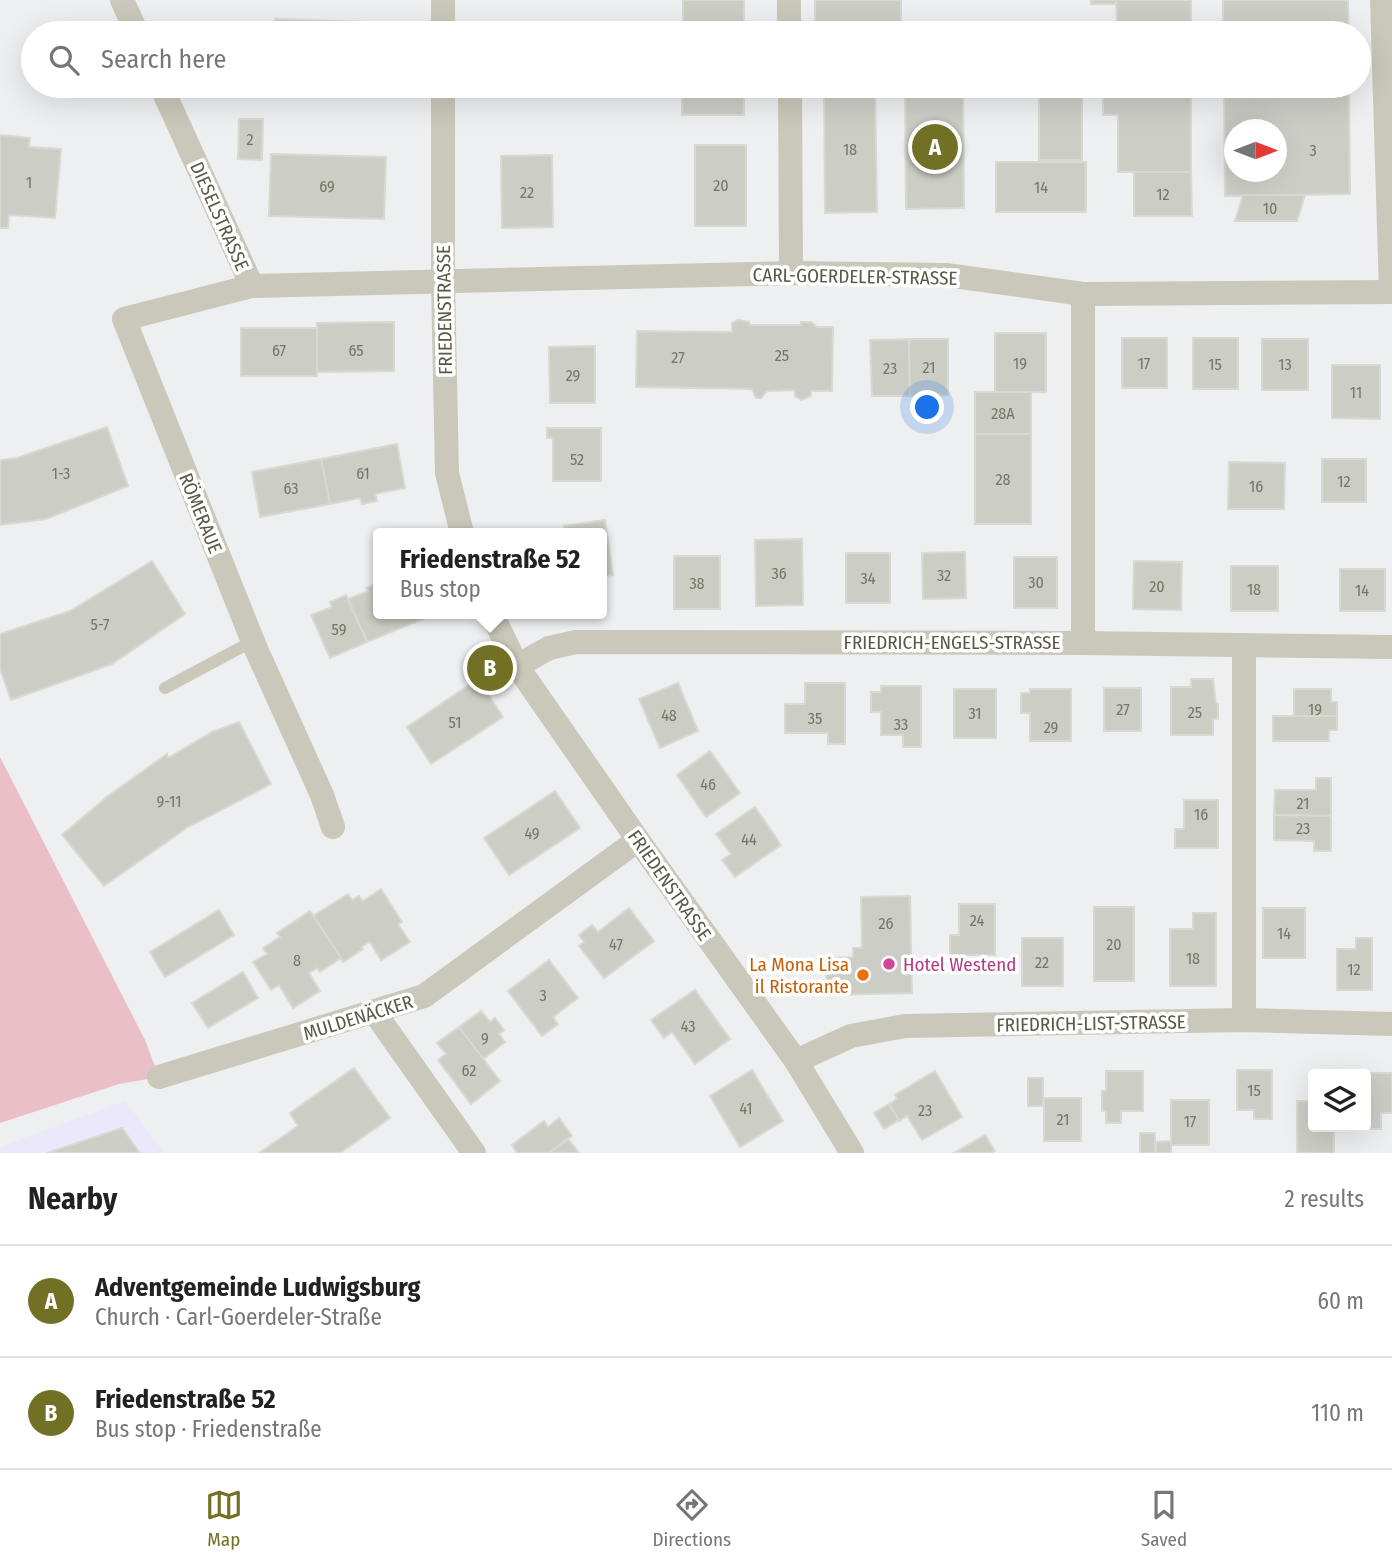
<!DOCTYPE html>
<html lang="en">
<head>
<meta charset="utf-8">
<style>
  :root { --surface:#fff; --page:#f2f2f2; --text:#222; --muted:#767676; --line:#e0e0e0; --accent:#717024 }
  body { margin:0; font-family:"Fira Sans Condensed",sans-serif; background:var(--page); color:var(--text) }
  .controls { position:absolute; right:21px; bottom:21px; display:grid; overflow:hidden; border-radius:7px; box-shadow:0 7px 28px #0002 }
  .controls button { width:63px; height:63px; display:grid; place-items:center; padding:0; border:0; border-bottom:2px solid var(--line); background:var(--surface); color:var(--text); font:35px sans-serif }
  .compass { position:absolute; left:1224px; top:119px; width:63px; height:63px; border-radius:50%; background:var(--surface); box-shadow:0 7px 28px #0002; rotate:90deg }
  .you { position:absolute; left:928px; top:408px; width:24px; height:24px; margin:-18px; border:5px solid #fff; border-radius:50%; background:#1a73e8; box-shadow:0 0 0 10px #1a73e833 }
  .badge { display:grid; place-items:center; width:46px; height:46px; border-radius:50%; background:var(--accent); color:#fff; font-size:23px; font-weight:700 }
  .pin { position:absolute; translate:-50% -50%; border:4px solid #fff; box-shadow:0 2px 7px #0006 }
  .popup { position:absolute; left:373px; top:528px; width:234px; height:91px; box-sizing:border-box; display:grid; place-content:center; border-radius:7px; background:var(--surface); filter:drop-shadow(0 2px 5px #0005); font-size:23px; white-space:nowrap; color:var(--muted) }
  .popup b { font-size:26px; color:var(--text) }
  .popup::after { content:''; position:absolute; left:50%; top:100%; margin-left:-14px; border:14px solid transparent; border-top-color:var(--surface) }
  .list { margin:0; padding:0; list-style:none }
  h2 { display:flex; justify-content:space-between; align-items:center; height:91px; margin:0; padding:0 28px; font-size:30px }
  h2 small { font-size:23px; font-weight:400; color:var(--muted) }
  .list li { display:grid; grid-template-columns:46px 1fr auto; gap:21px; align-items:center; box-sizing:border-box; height:112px; padding:0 28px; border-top:2px solid var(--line) }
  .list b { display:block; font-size:26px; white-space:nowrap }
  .list p { margin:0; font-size:23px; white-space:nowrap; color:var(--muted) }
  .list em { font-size:23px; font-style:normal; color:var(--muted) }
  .icon { flex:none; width:38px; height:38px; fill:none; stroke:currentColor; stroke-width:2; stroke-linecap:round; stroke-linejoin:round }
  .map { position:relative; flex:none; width:1392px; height:1153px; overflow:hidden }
  .search { position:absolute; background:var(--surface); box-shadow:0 7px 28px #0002; left:21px; right:21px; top:21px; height:77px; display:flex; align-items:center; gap:18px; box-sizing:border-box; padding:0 24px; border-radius:38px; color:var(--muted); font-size:26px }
  .sheet { height:315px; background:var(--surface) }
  nav { display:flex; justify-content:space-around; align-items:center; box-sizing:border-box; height:98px; border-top:2px solid var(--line); background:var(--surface); font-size:19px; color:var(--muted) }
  nav a { display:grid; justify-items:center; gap:4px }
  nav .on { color:var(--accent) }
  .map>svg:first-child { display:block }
</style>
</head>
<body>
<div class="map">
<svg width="1392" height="1153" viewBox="0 0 1392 1153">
  <rect width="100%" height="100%" fill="#eeeff0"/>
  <polygon fill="#eae8fa" points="125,1101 164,1153 0,1153 0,1147"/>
  <polygon fill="#ebbfc7" points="0,757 145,1040 159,1077 119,1084 0,1123"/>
  <g fill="#cccdc5" stroke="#d8d9d2" stroke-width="2" fill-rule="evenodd">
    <rect x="683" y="0" width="61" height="33"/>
    <rect x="815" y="0" width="86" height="23"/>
    <rect x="1091" y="0" width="25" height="4"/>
    <polygon points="1116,0 1191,0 1191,33 1103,33 1103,25 1117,25"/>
    <polygon points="1223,0 1348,0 1349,33 1223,33"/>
    <polygon points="275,19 392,23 392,33 275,33"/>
    <rect x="997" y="26" width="85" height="7"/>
    <rect x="508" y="29" width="52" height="4"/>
    <rect x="682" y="86" width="62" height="29"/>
    <polygon points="824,86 875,86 877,212 825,213"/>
    <polygon points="905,86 963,86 964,208 906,209"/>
    <rect x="1039" y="86" width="43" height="74"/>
    <polygon points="1103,86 1191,86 1191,172 1118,172 1118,115 1103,115"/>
    <path d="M1224 86H1349L1350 194 1225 196ZM1234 130H1276V172H1234Z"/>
    <polygon points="239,119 263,119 262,160 238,159"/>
    <polygon points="0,135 30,138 29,147 61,149 55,218 9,215 8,228 0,228"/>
    <rect x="695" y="145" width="51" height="81"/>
    <polygon points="271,154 386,157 384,219 269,216"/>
    <polygon points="552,155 553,227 502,228 501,156"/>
    <rect x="996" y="162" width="90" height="50"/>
    <polygon points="1134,172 1191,172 1192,216 1134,216"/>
    <polygon points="1243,195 1305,195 1297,221 1235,221"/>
    <polygon points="738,320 749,322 750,325 801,325 801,322 811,322 817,327 833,327 832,391 811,391 811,396 801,400 795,396 795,390 767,391 761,398 756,398 752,389 636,387 637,331 732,332 732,323"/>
    <polygon points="394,322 394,371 317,372 317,323"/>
    <rect x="241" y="328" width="76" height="48"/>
    <rect x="995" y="333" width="51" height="59"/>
    <rect x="1122" y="338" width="45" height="50"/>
    <rect x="1193" y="338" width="45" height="51"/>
    <polygon points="909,339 910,396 872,396 870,340"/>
    <polygon points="909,339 948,339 948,395 910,396"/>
    <rect x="1262" y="339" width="46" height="51"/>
    <polygon points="595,346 595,403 550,403 549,347"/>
    <polygon points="1332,365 1380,365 1380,419 1332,418"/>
    <rect x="975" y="392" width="56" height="42"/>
    <polygon points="107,427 128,486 46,519 0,525 0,460 17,458"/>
    <polygon points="547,428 601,428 601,481 553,481 553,438 547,438"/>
    <rect x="975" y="434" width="56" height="90"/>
    <polygon points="397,444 405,488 375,494 377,501 362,504 360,498 330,504 321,459"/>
    <polygon points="321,459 330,504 260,517 252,472"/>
    <rect x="1322" y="459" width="44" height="43"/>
    <polygon points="1229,462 1285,463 1284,509 1228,509"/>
    <polygon points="605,520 613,575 602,576 602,533 565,533 564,526"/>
    <polygon points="802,539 803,605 756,606 755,540"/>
    <polygon points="965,552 966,598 923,599 922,553"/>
    <rect x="846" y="553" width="44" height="50"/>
    <rect x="674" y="556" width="46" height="53"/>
    <rect x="1014" y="557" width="43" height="51"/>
    <polygon points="152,561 185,614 112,664 11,700 0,669 0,634 70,611"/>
    <polygon points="1134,561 1182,562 1181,610 1133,609"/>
    <rect x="1231" y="566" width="47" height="45"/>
    <rect x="1340" y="569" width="45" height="42"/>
    <polygon points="378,583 378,614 435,614 367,642 348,599 368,591 366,588"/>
    <polygon points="346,595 367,642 330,658 311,615 332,607 330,602"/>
    <polygon points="478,679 503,717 431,764 407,727"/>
    <polygon points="1191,679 1213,679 1216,704 1218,704 1218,719 1213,719 1213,735 1171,735 1171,687 1191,687"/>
    <polygon points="678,683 698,731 660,748 639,699"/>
    <polygon points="805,683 845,683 845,744 828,744 828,733 785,733 785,704 805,704"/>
    <polygon points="881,686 921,686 921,747 903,747 903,735 881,735 881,712 871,712 871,692 881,692"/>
    <rect x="1104" y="688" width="37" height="43"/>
    <rect x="954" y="689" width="42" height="49"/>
    <polygon points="1030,689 1071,689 1071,741 1030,741 1030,713 1021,713 1021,693 1030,693"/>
    <polygon points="1294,689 1331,689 1331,702 1337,702 1337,716 1294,716"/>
    <polygon points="1273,716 1337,716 1337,730 1329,730 1329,741 1273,741"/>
    <polygon points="239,722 271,784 188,827 104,886 62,835 108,796 167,754 168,758 212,732"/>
    <polygon points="710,751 740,793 706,817 677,775"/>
    <polygon points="1316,778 1331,778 1331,816 1274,815 1275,790 1316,790"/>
    <polygon points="555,791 580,828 509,875 484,838"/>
    <polygon points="1184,800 1218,800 1218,848 1175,848 1175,829 1184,829"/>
    <polygon points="755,807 781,845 735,877 722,860 731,854 716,834"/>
    <polygon points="1274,815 1331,816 1331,851 1314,851 1314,841 1274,840"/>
    <polygon points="381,889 402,922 398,924 410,942 381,960 370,942 361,947 363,949 343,962 313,916 348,894 352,900 359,896 363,901"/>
    <polygon points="910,896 912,993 827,995 826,958 853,957 853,948 862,948 861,897"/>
    <polygon points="959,904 995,904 995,955 950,955 950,935 959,935"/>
    <rect x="1094" y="907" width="40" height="74"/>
    <polygon points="629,908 654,941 604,978 579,946 584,942 579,935 592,925 598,932"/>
    <rect x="1263" y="908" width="42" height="50"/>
    <polygon points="219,910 234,935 165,977 150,952"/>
    <polygon points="310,911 341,958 320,972 317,968 309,973 320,991 293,1008 279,985 271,990 253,962 267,954 263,948 280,937 277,933"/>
    <polygon points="1193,913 1216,913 1216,986 1170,986 1170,929 1193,929"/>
    <rect x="1022" y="938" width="41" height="48"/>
    <polygon points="1356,938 1372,938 1372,990 1337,990 1337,949 1356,949"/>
    <polygon points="549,960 578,998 553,1017 558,1024 542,1036 508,991"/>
    <polygon points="243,972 258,998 208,1028 192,1003"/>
    <polygon points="695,990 730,1039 695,1064 672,1032 664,1038 651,1020"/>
    <polygon points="481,1011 490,1022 495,1018 504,1030 499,1034 505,1042 483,1059 459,1027"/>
    <polygon points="459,1027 500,1081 471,1104 438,1060 446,1054 437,1043"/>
    <polygon points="354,1068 390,1118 340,1153 259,1153 298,1126 290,1113"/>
    <polygon points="752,1070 783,1121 740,1147 710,1096"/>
    <polygon points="1237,1070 1272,1070 1272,1119 1254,1119 1254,1110 1237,1110"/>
    <polygon points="935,1071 962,1117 922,1140 907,1116 899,1121 889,1104 897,1099 895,1095"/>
    <polygon points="1106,1071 1143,1071 1143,1111 1121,1111 1121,1123 1106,1123 1106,1111 1102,1111 1102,1091 1106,1091"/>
    <polygon points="1359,1073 1392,1073 1392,1113 1381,1113 1381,1129 1362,1129 1366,1127 1366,1074"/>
    <rect x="1028" y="1078" width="15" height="28"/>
    <rect x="1044" y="1098" width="37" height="43"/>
    <rect x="1171" y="1100" width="38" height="45"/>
    <polygon points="1297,1101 1313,1101 1313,1127 1334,1127 1334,1153 1297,1153"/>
    <polygon points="889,1104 899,1120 884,1129 874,1113"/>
    <polygon points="559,1118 572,1136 549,1153 517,1153 512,1145 544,1121 548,1127"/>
    <polygon points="122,1128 140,1153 47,1153"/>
    <rect x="1140" y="1133" width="15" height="20"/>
    <polygon points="985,1135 995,1151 991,1153 954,1153"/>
    <polygon points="568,1139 579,1153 549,1153"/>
    <polygon points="1171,1141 1171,1153 1156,1153 1156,1142"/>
  </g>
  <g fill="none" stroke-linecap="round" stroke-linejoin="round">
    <polyline stroke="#cac8ba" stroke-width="12" points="165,688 253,641"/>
    <g stroke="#cac8ba" stroke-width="24">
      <polyline points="122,0 137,33"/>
      <polyline points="443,0 443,33"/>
      <polyline points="789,0 789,33"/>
      <polyline points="1382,0 1391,292"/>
      <polyline points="161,86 252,286 791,273 946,275 1083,294 1392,292"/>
      <polyline points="443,86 443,282 447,473 462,533"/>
      <polyline points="790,86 791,273"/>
      <polyline points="252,286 124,319 256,649 322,795 333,827"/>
      <polyline points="1083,294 1083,643"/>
      <polyline points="492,614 517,666 638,840 796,1061 852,1153"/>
      <polyline points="1244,645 1244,1020"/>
      <polyline points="517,666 549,648 576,642 1083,643 1392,647"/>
      <polyline points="375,1013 474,1153"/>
      <polyline points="796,1061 851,1036 905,1026 1244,1020 1392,1024"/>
      <polyline points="159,1077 424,996 638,840"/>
    </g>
  </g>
  <circle fill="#d1479c" stroke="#fff" stroke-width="2.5" cx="889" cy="964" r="7"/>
  <circle fill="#e8710a" stroke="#fff" stroke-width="2.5" cx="863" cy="975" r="7"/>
  <g text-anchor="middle" stroke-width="7" stroke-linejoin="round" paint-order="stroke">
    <g font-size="16" fill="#767566">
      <text x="250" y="145">2</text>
      <text x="850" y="155">18</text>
      <text x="1313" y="156">3</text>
      <text x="29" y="188">1</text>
      <text x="721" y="191">20</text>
      <text x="327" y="192">69</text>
      <text x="1041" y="193">14</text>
      <text x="527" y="198">22</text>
      <text x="1163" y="200">12</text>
      <text x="1270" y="214">10</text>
      <text x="279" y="356">67</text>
      <text x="356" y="356">65</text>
      <text x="782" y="361">25</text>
      <text x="678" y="363">27</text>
      <text x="1020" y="369">19</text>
      <text x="1144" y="369">17</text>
      <text x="1215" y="370">15</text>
      <text x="1285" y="370">13</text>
      <text x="929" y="373">21</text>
      <text x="890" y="374">23</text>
      <text x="573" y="381">29</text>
      <text x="1356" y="398">11</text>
      <text x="1003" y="419">28A</text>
      <text x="577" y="465">52</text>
      <text x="61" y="479">1-3</text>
      <text x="363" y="479">61</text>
      <text x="1003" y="485">28</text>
      <text x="1344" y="487">12</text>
      <text x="1256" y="492">16</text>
      <text x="291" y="494">63</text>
      <text x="779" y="579">36</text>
      <text x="944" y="581">32</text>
      <text x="868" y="584">34</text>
      <text x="1036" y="588">30</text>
      <text x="697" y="589">38</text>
      <text x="1157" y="592">20</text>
      <text x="1254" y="595">18</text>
      <text x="1362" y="596">14</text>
      <text x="100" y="630">5-7</text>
      <text x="339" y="635">59</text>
      <text x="1123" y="715">27</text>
      <text x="1315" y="715">19</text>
      <text x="1195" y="718">25</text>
      <text x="975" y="719">31</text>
      <text x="669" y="721">48</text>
      <text x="815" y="724">35</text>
      <text x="455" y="728">51</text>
      <text x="901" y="730">33</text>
      <text x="1051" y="733">29</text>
      <text x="708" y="790">46</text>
      <text x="169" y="807">9-11</text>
      <text x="1303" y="809">21</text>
      <text x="1201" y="820">16</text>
      <text x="1303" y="834">23</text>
      <text x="532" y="839">49</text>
      <text x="749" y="845">44</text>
      <text x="977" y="926">24</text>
      <text x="886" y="929">26</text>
      <text x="1284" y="939">14</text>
      <text x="616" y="950">47</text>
      <text x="1114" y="950">20</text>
      <text x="1193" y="964">18</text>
      <text x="297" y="966">8</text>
      <text x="1042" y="968">22</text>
      <text x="1354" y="975">12</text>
      <text x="543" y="1001">3</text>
      <text x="688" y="1032">43</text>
      <text x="485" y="1044">9</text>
      <text x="469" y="1076">62</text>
      <text x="1254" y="1096">15</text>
      <text x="746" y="1114">41</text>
      <text x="925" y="1116">23</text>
      <text x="1063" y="1125">21</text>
      <text x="1190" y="1127">17</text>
    </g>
    <g font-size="19" fill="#5a5847" stroke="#fff">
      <text transform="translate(220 216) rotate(66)" y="7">DIESELSTRASSE</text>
      <text transform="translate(855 276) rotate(1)" y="7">CARL-GOERDELER-STRASSE</text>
      <text transform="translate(444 310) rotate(-91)" y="7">FRIEDENSTRASSE</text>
      <text transform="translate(201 513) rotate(68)" y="7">RÖMERAUE</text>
      <text x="952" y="649">FRIEDRICH-ENGELS-STRASSE</text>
      <text transform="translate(670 885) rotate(55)" y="7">FRIEDENSTRASSE</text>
      <text transform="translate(358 1017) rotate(-17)" y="7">MULDENÄCKER</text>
      <text transform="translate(1091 1023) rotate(-1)" y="7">FRIEDRICH-LIST-STRASSE</text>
    </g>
    <g font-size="19" fill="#c56008" stroke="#fff" text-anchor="end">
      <text x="849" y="971">La Mona Lisa<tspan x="849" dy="22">il Ristorante</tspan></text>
    </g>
    <g font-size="19" fill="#b23c85" stroke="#fff" text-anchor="start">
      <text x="903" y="971">Hotel Westend</text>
    </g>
  </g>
</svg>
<div class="controls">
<button><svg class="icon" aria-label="layers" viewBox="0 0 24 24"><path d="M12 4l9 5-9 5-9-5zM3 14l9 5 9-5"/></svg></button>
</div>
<svg class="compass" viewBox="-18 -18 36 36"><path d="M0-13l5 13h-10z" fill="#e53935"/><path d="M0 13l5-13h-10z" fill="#767676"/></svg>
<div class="you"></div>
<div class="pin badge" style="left:935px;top:147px">A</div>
<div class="pin badge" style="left:490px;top:668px">B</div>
<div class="popup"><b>Friedenstraße 52</b>Bus stop</div>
<div class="search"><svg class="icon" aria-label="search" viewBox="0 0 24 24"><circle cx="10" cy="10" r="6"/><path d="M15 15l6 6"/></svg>Search here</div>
</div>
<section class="sheet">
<h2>Nearby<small>2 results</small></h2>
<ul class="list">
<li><span class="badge">A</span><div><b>Adventgemeinde Ludwigsburg</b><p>Church · Carl-Goerdeler-Straße</p></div><em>60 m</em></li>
<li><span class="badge">B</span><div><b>Friedenstraße 52</b><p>Bus stop · Friedenstraße</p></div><em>110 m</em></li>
</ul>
</section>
<nav>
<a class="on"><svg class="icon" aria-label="map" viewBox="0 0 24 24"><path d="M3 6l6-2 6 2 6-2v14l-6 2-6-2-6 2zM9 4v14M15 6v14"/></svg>Map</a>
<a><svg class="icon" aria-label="directions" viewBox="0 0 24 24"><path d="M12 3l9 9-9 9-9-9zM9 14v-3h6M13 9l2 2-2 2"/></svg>Directions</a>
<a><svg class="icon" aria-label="saved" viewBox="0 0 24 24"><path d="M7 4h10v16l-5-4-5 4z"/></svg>Saved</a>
</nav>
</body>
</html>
